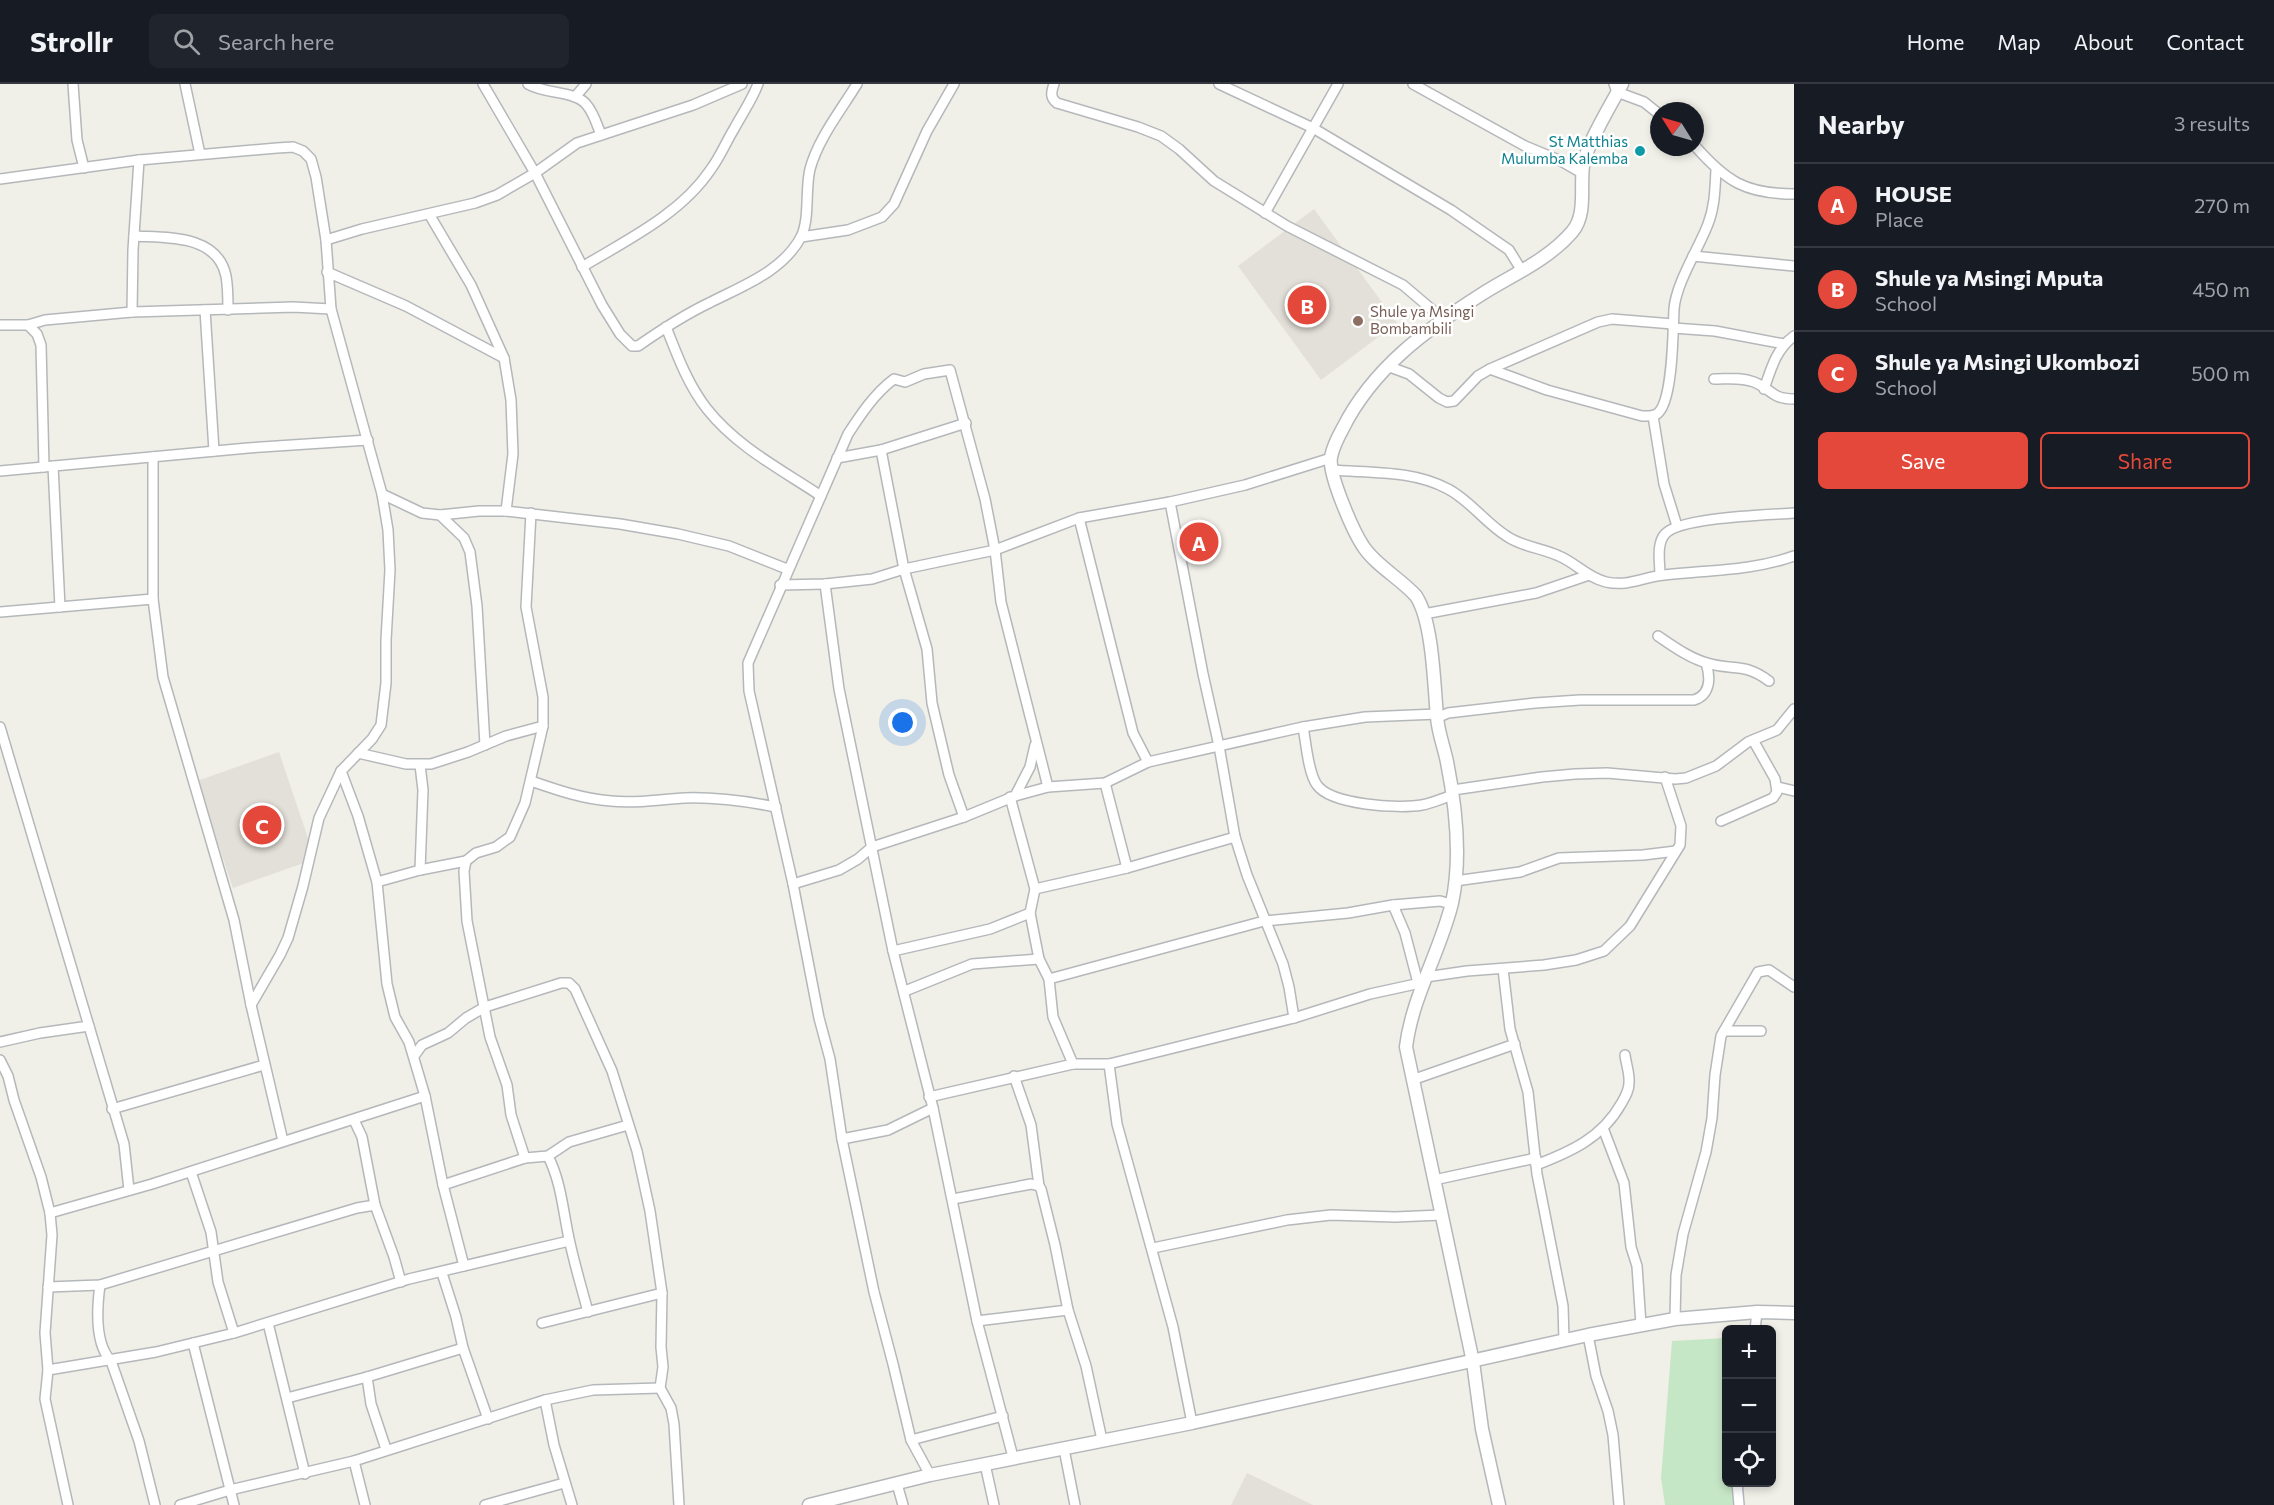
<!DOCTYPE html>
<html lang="en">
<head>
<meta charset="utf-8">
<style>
  :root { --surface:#171b24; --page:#20242c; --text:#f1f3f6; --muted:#9ea1a6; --line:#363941; --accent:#e4483a }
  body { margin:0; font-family:Commissioner,sans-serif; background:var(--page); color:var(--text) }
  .controls { position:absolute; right:18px; bottom:18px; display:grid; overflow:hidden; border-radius:9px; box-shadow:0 3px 9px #0003 }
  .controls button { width:54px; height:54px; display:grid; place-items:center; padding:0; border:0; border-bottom:2px solid var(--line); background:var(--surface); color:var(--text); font:30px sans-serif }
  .compass { position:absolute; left:1650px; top:18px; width:54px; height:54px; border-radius:50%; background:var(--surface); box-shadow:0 3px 9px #0003; rotate:307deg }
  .you { position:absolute; left:903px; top:639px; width:21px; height:21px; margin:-15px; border:4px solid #fff; border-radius:50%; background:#1a73e8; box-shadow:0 0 0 9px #1a73e833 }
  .badge { display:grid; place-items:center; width:39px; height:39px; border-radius:50%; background:var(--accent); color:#fff; font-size:20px; font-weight:700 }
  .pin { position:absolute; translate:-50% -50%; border:3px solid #fff; box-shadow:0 2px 6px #0006 }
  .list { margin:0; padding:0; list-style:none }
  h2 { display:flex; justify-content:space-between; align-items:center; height:78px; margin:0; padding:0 24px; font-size:26px }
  h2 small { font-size:20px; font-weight:400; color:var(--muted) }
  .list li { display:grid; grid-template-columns:39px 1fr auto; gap:18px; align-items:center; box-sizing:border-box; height:84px; padding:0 24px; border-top:2px solid var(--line) }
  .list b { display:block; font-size:22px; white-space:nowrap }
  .list p { margin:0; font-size:20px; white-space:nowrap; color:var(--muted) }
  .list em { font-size:20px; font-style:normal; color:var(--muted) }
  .actions { display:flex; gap:12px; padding:18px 24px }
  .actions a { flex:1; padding:14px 0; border:2px solid var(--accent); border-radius:9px; text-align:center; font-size:21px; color:var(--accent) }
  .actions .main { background:var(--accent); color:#fff }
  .icon { flex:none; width:33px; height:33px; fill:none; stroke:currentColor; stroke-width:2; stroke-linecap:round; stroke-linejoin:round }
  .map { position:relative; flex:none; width:1794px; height:1421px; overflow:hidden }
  header { display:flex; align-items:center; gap:36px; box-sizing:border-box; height:84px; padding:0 30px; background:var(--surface); border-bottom:2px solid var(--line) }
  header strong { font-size:28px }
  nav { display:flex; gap:33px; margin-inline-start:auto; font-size:21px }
  .search { width:420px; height:54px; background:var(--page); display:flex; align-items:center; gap:15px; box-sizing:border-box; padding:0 21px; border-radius:9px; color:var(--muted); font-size:22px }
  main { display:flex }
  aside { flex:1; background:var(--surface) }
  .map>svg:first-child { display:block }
</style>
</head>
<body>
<header>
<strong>Strollr</strong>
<div class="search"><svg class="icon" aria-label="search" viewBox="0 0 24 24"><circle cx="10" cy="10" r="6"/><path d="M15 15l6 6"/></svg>Search here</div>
<nav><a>Home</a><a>Map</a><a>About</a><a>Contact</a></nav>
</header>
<main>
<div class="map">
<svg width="1794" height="1421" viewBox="0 0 1794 1421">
  <rect width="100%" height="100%" fill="#f0efe8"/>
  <g fill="#e3e0d9">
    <polygon points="1314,125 1397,239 1321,296 1238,182"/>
    <polygon points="279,668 315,775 233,804 197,697"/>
    <polygon points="1247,1389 1313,1421 1231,1421"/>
  </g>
  <polygon fill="#c6e7c6" points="1726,1254 1726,1398 1734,1399 1737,1421 1665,1421 1661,1394 1672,1257"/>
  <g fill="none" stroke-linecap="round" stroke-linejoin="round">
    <defs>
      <g id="minor">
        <polyline points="73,0 77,56 84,84"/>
        <polyline points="185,0 200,70"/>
        <path d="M483 0 535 89 602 221 620 250 632 262H638C661 246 684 231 709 219 742 202 782 188 801 153 810 135 805 105 810 85 818 55 841 26 857 0"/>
        <path d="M528 0C545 10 575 7 586 20 594 29 597 41 601 51"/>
        <path d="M1054 0C1051 8 1050 14 1057 19L1138 43 1161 52 1179 65 1214 97 1287 142 1403 201 1443 235"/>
        <polyline points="1219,0 1313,44 1451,126 1509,166 1522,187"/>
        <polyline points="1413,0 1525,62 1561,77 1582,89"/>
        <polyline points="1614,0 1617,8 1644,18 1659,30"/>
        <polyline points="575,13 586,0"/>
        <path d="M1695 62C1726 97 1745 110 1794 110"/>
        <polyline points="0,95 139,76 277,64 293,63 303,67 311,75 316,93 326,156 331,225 382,410 388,446 390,486 386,556 386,599 381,641 372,655 341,687 319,734 303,802 288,854 280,871 251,921"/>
        <polyline points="1265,129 1338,0"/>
        <polyline points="429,130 471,201 504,274 511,316 513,370 506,427"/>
        <path d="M134 152C167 154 217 150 226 192 228 203 228 215 228 226"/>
        <polyline points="801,153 848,146 882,133 894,120 927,47 954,0"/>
        <polyline points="326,156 362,145 475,119 497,111 535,89 577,59 693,21 742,0"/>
        <polyline points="1693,172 1794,182"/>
        <path d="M582 183C627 156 681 130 711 85 720 73 726 58 734 45 742 30 752 16 758 0"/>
        <polyline points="327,188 406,222 504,274"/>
        <polyline points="205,226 214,367"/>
        <polyline points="132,228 133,166 139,76"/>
        <polyline points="0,241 28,241 37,250 41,261 44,383"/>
        <polyline points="28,241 45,236 132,228 293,223 331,225"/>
        <path d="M666 243C677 271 688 301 707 325 737 363 782 386 821 412"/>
        <polyline points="1673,244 1715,247 1784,260"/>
        <polyline points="1387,282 1409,290 1439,314 1447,318 1454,317 1478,292 1490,285 1598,238 1612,235 1673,240"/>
        <path d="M1490 285 1547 306 1642 332C1648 332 1655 333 1659 328 1673 313 1673 246 1674 225 1676 199 1699 164 1708 140 1715 122 1715 104 1716 86"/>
        <path d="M1714 295C1728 295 1741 293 1754 298 1772 305 1771 315 1794 315"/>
        <path d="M1764 305C1771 285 1776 265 1794 252"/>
        <polyline points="1653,332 1664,400 1677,442"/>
        <polyline points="881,366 904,485 927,565 932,619 949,691 964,733"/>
        <polyline points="153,373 153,515 163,593 234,836 251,921 283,1057"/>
        <polyline points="837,374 881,366 966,339"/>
        <polyline points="53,382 60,523"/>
        <path d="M1332 386C1370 389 1413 386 1448 405 1471 417 1486 440 1508 453 1523 463 1542 464 1559 472 1576 479 1588 494 1606 498 1628 503 1643 493 1664 491 1708 486 1752 487 1794 472"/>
        <polyline points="0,387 248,364 368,356"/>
        <polyline points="382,410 422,429 440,431 479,427 506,427 620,440 678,450 729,462 787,485"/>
        <polyline points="1170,418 1203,590 1219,662 1235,753 1247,791 1283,880 1289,903 1294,934"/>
        <polyline points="531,429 526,523 543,613 543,642 525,719 510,753 496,763 476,769 466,777 464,787 467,837 490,953 507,1001 511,1031 525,1074 548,1072 569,1058 628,1041"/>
        <polyline points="440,431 464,454 470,468 477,522 485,661"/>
        <polyline points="1079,434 1133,649 1148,678"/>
        <path d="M1660 491C1660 479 1656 460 1665 450 1680 433 1769 431 1794 429"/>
        <polyline points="825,500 839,605 893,867 933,1024 977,1237 1013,1373"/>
        <polyline points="780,501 825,500 872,495 904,485 995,466 1079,434 1170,418 1245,401 1331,374"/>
        <polyline points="0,528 153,515"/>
        <polyline points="1424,530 1536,509 1589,491"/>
        <path d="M1658 552C1673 562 1689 574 1707 579 1733 587 1744 578 1769 597"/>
        <path d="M1437 634 1448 629 1535 619 1580 616H1694C1710 611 1711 595 1706 579"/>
        <polyline points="0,643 124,1060 129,1106"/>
        <path d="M1303 643C1306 658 1308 689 1317 701 1331 721 1399 725 1422 721 1433 719 1443 714 1453 711"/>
        <polyline points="358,669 406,680 431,680 468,668 506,652 543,642"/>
        <polyline points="420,681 423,706 420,786"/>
        <polyline points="341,687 358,732 377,798 387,900 395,933 409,958 425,1012 443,1101 464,1182"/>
        <path d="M531 697C557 706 583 715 611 717 636 720 660 715 685 714 716 713 745 717 776 723"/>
        <polyline points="1105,699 1127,784"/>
        <polyline points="1778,703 1794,707"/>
        <polyline points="1453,706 1542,693 1575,690 1607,689 1675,695 1686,694 1716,682 1748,658 1777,646 1794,625"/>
        <polyline points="1015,712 1030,683 1035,661"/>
        <polyline points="1010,713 1035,805 1030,829 1039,875 1049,895 1053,933 1073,980"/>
        <polyline points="1721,737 1773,714 1777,708 1775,695 1753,656"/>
        <polyline points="1455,797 1520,788 1559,774 1643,771 1676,767"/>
        <polyline points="377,798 420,786 466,777"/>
        <polyline points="793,800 839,786 858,775 872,763 964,733 1015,712 1048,703 1105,699 1148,678 1303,643 1365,633 1437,630"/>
        <polyline points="1035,805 1127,784 1235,753"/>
        <polyline points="1393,821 1405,849 1418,899"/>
        <polyline points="893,867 990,845 1030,829"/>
        <polyline points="1503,885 1510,945 1528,1008 1537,1090 1563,1222 1564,1256"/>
        <polyline points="1426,893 1467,887 1544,881 1576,876 1604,867 1630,842 1680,761 1681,742 1665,693"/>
        <polyline points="1049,895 1264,837 1348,829 1393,821 1440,817 1451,820"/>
        <polyline points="905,907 972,880 1039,875"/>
        <polyline points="1724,947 1761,947"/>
        <polyline points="0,958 40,949 89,942"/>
        <polyline points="414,972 422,961 448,949 466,934 485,923 561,899 569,899 575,905 612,987 637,1067 650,1127 662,1209 661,1263 663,1283 660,1304 671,1324 674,1340 679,1421"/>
        <polyline points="0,976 8,992 14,1016 41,1093 50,1129 52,1151 45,1249 48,1286 45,1315 68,1421"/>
        <polyline points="1109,980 1117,1040 1173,1243 1192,1339"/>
        <polyline points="1014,992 1031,1041 1039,1102"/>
        <polyline points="1412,996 1515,960"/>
        <polyline points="929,1013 1073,980 1109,980 1294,934 1370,910 1425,898"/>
        <polyline points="112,1025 264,981"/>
        <polyline points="354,1036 362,1053 375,1121 394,1173 401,1198"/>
        <polyline points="1603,1044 1624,1099 1631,1163 1637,1182 1641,1241"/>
        <polyline points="842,1055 888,1046 933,1024"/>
        <path d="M548 1072C562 1100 563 1129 570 1159 575 1182 582 1205 588 1228"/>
        <path d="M1536 1081C1570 1068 1602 1054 1621 1020 1625 1013 1629 1007 1629 999 1630 990 1626 980 1625 971"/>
        <polyline points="191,1088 211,1148 218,1198 234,1249"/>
        <polyline points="1434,1096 1536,1074"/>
        <polyline points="443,1101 525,1074"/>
        <polyline points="953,1115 1031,1100 1039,1102 1041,1105 1055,1161 1068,1226 1086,1282 1102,1356"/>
        <polyline points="50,1129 152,1100 425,1012"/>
        <polyline points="1153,1164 1287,1136 1331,1131 1395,1133 1441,1131"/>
        <polyline points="442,1189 456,1233 463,1264 488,1335"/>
        <path d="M100 1201C97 1223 94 1259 111 1277L139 1357 155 1421"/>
        <polyline points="48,1203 100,1201 357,1124 375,1121"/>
        <polyline points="1675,1235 1676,1191 1683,1150 1706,1068 1712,1034 1715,991 1721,952 1758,888 1769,886 1794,903"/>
        <polyline points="977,1237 1068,1226"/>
        <polyline points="268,1239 305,1390"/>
        <polyline points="542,1239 662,1209"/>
        <polyline points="1755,1246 1757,1228"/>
        <polyline points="1588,1251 1596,1292 1608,1327 1613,1351 1619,1421"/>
        <polyline points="193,1259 234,1421"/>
        <polyline points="48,1286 156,1268 234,1249 409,1195 569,1157"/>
        <polyline points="367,1293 371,1320 386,1365"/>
        <polyline points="287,1314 367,1293 463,1264"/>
        <polyline points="545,1316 554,1361 572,1421"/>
        <polyline points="911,1356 1003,1332"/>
        <polyline points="1064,1365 1075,1421"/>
        <polyline points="354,1377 365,1421"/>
        <polyline points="985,1380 994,1421"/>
        <path d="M930 1391 911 1356 893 1280 874 1208 842 1055 830 975 819 934 793 800 749 607 748 579 848 350C861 330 875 309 894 295L905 298 924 290 950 286 985 415 995 466 1001 518 1048 703"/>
        <polyline points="1737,1398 1739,1421"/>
        <polyline points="897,1400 903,1421"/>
        <polyline points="180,1421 230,1406 354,1377 545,1316 593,1306 660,1304"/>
        <polyline points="485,1421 564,1399"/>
      </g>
      <g id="tertiary">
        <polyline points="809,1421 930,1391 1192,1339 1588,1251 1675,1235 1757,1228 1794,1229"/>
        <path d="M1499 1421 1482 1345 1473 1278 1406 963C1412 913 1440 868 1452 819 1462 773 1456 723 1447 678 1444 663 1438 648 1437 633 1434 601 1433 538 1416 512 1401 495 1375 481 1363 462 1353 447 1328 390 1331 373 1333 363 1338 353 1343 344 1373 284 1427 245 1482 210 1512 191 1548 176 1572 148 1587 131 1580 103 1583 82 1585 63 1612 19 1622 0"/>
      </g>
    </defs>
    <use href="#minor" stroke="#b5b8bb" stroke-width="12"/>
    <use href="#tertiary" stroke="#b5b8bb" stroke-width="15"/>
    <use href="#minor" stroke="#fff" stroke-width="9"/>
    <use href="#tertiary" stroke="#fff" stroke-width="12"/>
  </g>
  <circle fill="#0f9aa8" stroke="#fff" stroke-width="2" cx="1640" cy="67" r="6"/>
  <circle fill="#8d6e63" stroke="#fff" stroke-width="2" cx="1358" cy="237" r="6"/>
  <g text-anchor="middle" stroke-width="5" stroke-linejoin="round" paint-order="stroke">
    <g font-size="15" fill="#0d838f" stroke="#fff" text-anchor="end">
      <text x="1628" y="63">St Matthias<tspan x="1628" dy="17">Mulumba Kalemba</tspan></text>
    </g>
    <g font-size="15" fill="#785e54" stroke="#fff" text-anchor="start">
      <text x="1370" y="233">Shule ya Msingi<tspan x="1370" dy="17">Bombambili</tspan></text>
    </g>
  </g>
</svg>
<div class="controls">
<button>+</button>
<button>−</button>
<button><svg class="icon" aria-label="locate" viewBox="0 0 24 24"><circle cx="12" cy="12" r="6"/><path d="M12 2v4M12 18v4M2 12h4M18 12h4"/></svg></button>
</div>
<svg class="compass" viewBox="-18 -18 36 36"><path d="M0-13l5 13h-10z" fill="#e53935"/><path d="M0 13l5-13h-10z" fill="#9ea1a6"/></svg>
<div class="you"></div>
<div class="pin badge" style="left:1199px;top:458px">A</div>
<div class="pin badge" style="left:1307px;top:221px">B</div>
<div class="pin badge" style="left:262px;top:741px">C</div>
</div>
<aside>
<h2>Nearby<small>3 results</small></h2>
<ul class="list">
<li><span class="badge">A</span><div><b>HOUSE</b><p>Place</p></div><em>270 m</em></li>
<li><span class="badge">B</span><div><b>Shule ya Msingi Mputa</b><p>School</p></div><em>450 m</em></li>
<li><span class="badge">C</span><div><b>Shule ya Msingi Ukombozi</b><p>School</p></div><em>500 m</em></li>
</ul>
<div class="actions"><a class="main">Save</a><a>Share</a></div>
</aside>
</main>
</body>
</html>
